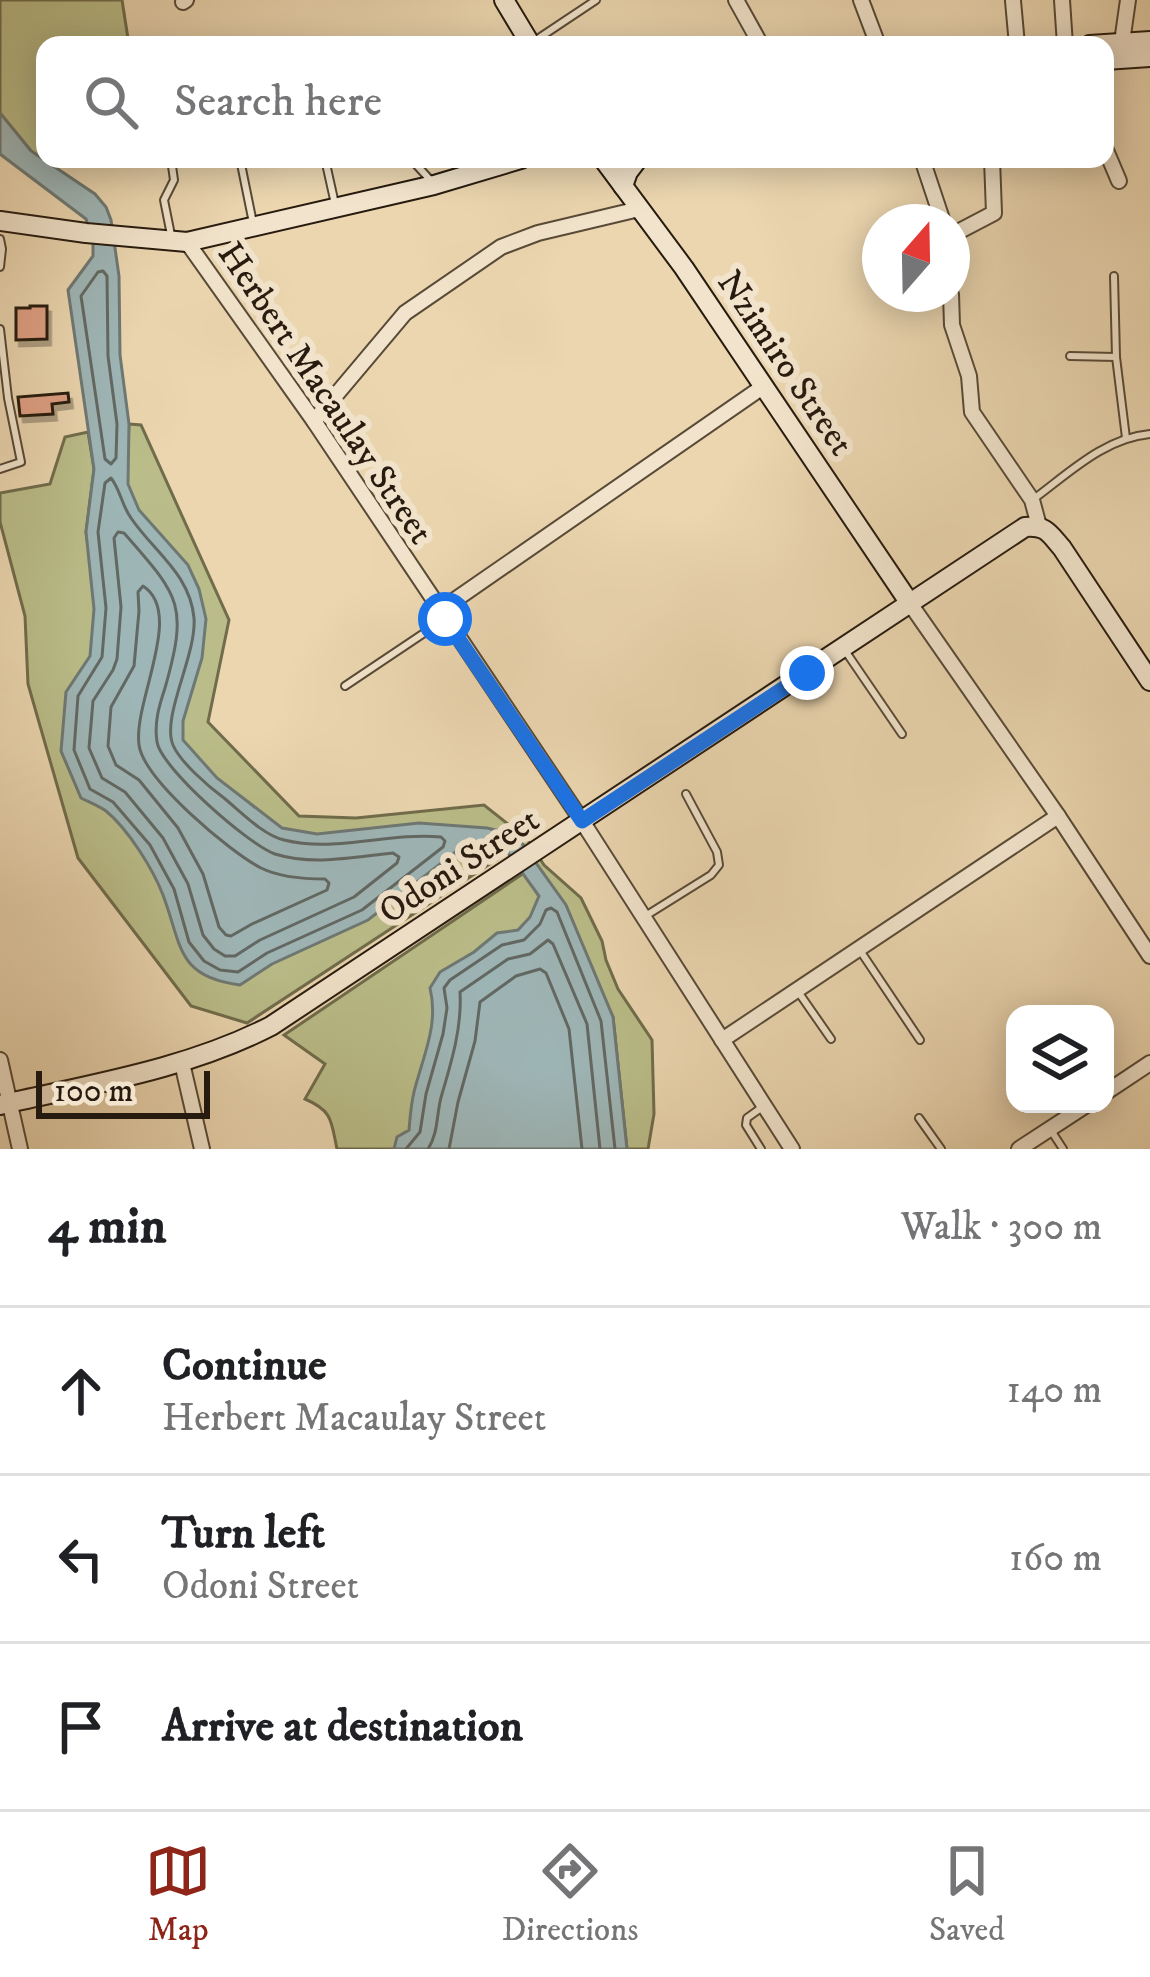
<!DOCTYPE html>
<html lang="en">
<head>
<meta charset="utf-8">
<style>
  :root { --surface:#fff; --page:#f6f6f6; --text:#202124; --muted:#757577; --line:#e0e0e0; --accent:#8f2418 }
  body { margin:0; font-family:"IM FELL DW Pica",serif; background:var(--page); color:var(--text) }
  .controls { position:absolute; right:36px; bottom:36px; display:grid; overflow:hidden; border-radius:24px; box-shadow:0 6px 30px #0003 }
  .controls button { width:108px; height:108px; display:grid; place-items:center; padding:0; border:0; border-bottom:3px solid var(--line); background:var(--surface); color:var(--text); font:60px sans-serif }
  .compass { position:absolute; left:862px; top:204px; width:108px; height:108px; border-radius:50%; background:var(--surface); box-shadow:0 6px 30px #0003; rotate:20deg }
  .scale { position:absolute; left:36px; bottom:30px; width:174px; box-sizing:border-box; padding-left:12px; border:6px solid #271b0f; border-top:0; font-size:33px; line-height:42px; white-space:nowrap; color:#271b0f; -webkit-text-stroke:9px #f2e4cc; paint-order:stroke }
  .stop { position:absolute; width:36px; height:36px; margin:-27px; border:9px solid #1a73e8; border-radius:50%; background:#fff }
  .stop.end { background:#1a73e8; border-color:#fff; box-shadow:0 3px 12px #0008 }
  .list { margin:0; padding:0; list-style:none }
  h2 { display:flex; justify-content:space-between; align-items:center; height:156px; margin:0; padding:0 48px; font-size:51px }
  h2 small { font-size:39px; font-weight:400; color:var(--muted) }
  .list li { display:grid; grid-template-columns:78px 1fr auto; gap:36px; align-items:center; box-sizing:border-box; height:168px; padding:0 48px; border-top:3px solid var(--line) }
  .list b { display:block; font-size:45px; white-space:nowrap }
  .list p { margin:0; font-size:39px; white-space:nowrap; color:var(--muted) }
  .list em { font-size:39px; font-style:normal; color:var(--muted) }
  .icon { flex:none; width:66px; height:66px; fill:none; stroke:currentColor; stroke-width:2; stroke-linecap:round; stroke-linejoin:round }
  .map { position:relative; flex:none; width:1150px; height:1149px; overflow:hidden }
  .search { position:absolute; background:var(--surface); box-shadow:0 6px 30px #0003; left:36px; right:36px; top:36px; height:132px; display:flex; align-items:center; gap:30px; box-sizing:border-box; padding:0 42px; border-radius:24px; color:var(--muted); font-size:45px }
  .sheet { height:660px; background:var(--surface) }
  nav { display:flex; justify-content:space-around; align-items:center; box-sizing:border-box; height:168px; border-top:3px solid var(--line); background:var(--surface); font-size:33px; color:var(--muted) }
  nav a { display:grid; justify-items:center; gap:6px }
  nav .on { color:var(--accent) }
  .map>svg:first-child { display:block }
</style>
</head>
<body>
<div class="map">
<svg width="1150" height="1149" viewBox="0 0 1150 1149">
  <defs>
    <filter id="shadow"><feDropShadow dx="3.5" dy="6" stdDeviation="0" flood-color="#0004"/></filter>
  </defs>
  <rect width="100%" height="100%" fill="#ebd6b0"/>
  <filter id="stains"><feTurbulence type="fractalNoise" baseFrequency=".00167" numOctaves="4"/><feColorMatrix values="0 0 0 0 .2 0 0 0 0 .09 0 0 0 0 .02 0 0 0 .5 -.17"/></filter>
  <radialGradient id="worn" r=".72"><stop offset=".6" stop-color="#630" stop-opacity="0"/><stop offset="1" stop-color="#630" stop-opacity=".3"/></radialGradient>
  <g fill="#babd89" stroke="#706c4c" stroke-width="3">
    <polygon points="0,0 122,0 129,45 45,45 45,159 64,159 51,165 31,151 0,113"/>
    <polygon points="129,424 141,425 229,620 208,722 299,816 356,818 484,805 527,839 544,865 581,898 602,941 606,960 618,989 652,1040 654,1114 648,1149 627,1149 613,1017 504,832 218,871 123,538"/>
    <path d="M88 432 94 469 86 532 121 762 406 891C444 861 457 837 508 852L247 1023 191 1006 78 858 28 684 25 616 0 522V493L50 484 65 437Z"/>
    <path d="M524 873 539 896 587 1149H337C331 1121 333 1111 305 1099L325 1064 284 1035Z"/>
  </g>
  <path fill="#9eb6b7" stroke="#6e7874" stroke-width="3" d="M0 113 31 151 95 194 106 207 111 220 119 276 120 355 129 424 128 484 139 510 188 565 199 589 206 619 202 658 183 721V740L217 778 282 828 317 834 419 823 487 828 504 832 521 842 566 905 613 1017 627 1149H394L397 1137 409 1130C410 1118 411 1104 414 1092 423 1056 439 1025 430 988L440 972 474 952 497 933 518 930 530 917 539 896 508 853 484 845 462 847 368 920 272 964 240 985C176 977 182 945 163 895 153 869 128 829 106 811 99 806 89 802 81 798L61 751 66 692 90 656 94 609 86 532 94 469 68 290 93 256V242L86 219 0 154Z"/>
  <g fill="none" stroke-linecap="round" stroke-linejoin="round">
    <g stroke="#626863" stroke-width="3">
      <polygon points="98,272 103,271 107,276 108,356 117,424 116,458 111,464 105,459 81,296"/>
      <path d="M111 478C120 489 122 506 131 518 154 552 190 574 194 618 197 654 161 717 173 745 180 762 209 787 224 798 241 812 263 835 284 840 336 853 388 832 441 837L445 841 443 847 362 910 267 953 238 972 220 970 204 961 189 942 174 889 150 845 113 802 90 789 74 750 78 696 102 657 106 608 98 532 105 483Z"/>
      <path d="M118 532 124 533C179 596 189 604 165 688 159 706 154 723 157 742 161 768 249 845 275 854 313 866 354 857 393 853L399 857 397 863 354 897 260 940 235 956H225L214 949 203 935 188 884 163 838 125 792 102 778 89 748 93 701 113 670 117 659 121 607 114 538Z"/>
      <path d="M143 586C185 613 133 701 139 745 144 780 230 852 261 868 279 877 306 879 325 879L329 883 327 890 252 924 231 936 226 935 219 927 203 874 178 828 139 780 116 765 108 746 111 707 134 666 139 611 138 592Z"/>
      <polyline points="406,1149 420,1132 426,1094 443,1034 447,1008 444,988 450,980 502,945 524,940 540,924 546,910 551,908 557,912 601,1021 615,1149"/>
      <path d="M428 1149C439 1132 436 1113 442 1094 452 1060 462 1027 460 992L508 959 530 954 548 940 553 944 587 1024 600 1149"/>
      <polyline points="449,1149 458,1102 475,1041 480,1002 516,976 540,969 546,973 569,1029 582,1149"/>
    </g>
  </g>
  <g fill="#e0a085" stroke="#271b0f" stroke-width="3" filter="url(#shadow)">
    <polygon points="30,306 47,306 47,339 16,340 16,308 30,308"/>
    <polygon points="68,393 69,402 52,404 53,414 20,416 18,397"/>
  </g>
  <g fill="none" stroke-linecap="round" stroke-linejoin="round">
    <defs>
      <g id="lane">
        <polyline points="533,42 596,0"/>
        <polyline points="240,159 253,223"/>
        <polyline points="325,159 335,204"/>
        <polyline points="411,159 433,183"/>
        <polyline points="171,235 164,200 174,180 171,159"/>
        <polyline points="0,239 2,249 0,267"/>
        <polyline points="1114,276 1116,357 1126,438"/>
        <polyline points="0,329 8,398 21,462 0,469"/>
        <polyline points="1070,356 1116,357"/>
        <path d="M1035 498C1070 472 1105 438 1150 434"/>
        <polyline points="846,652 902,734"/>
        <polyline points="345,686 445,619"/>
        <polyline points="647,915 711,875 719,865 717,852 686,794"/>
        <polyline points="861,952 920,1040"/>
        <polyline points="799,993 831,1039"/>
        <polyline points="761,1108 747,1118 746,1125 761,1149"/>
        <polyline points="919,1118 941,1149"/>
        <polyline points="1052,1132 1063,1149"/>
      </g>
      <g id="street">
        <polyline points="736,0 761,45"/>
        <polyline points="861,0 878,45"/>
        <polyline points="1062,0 1065,45"/>
        <polyline points="1013,1 1017,45"/>
        <polyline points="183,2 186,0"/>
        <polyline points="1122,42 1128,0"/>
        <polyline points="1105,83 1105,99"/>
        <polyline points="1105,148 1119,181"/>
        <polyline points="922,159 943,222"/>
        <polyline points="952,235 994,213 992,159"/>
        <polyline points="187,242 314,421 582,821 792,1149"/>
        <polyline points="952,250 955,267 952,285"/>
        <polyline points="951,294 952,325 969,376 972,412 1032,500 1039,526"/>
        <polyline points="314,421 405,313 501,247 538,233 639,209"/>
        <polyline points="911,605 1058,816 1150,956"/>
        <polyline points="439,611 764,386"/>
        <polyline points="722,1040 1058,816"/>
        <polyline points="0,1060 20,1149"/>
        <polyline points="182,1063 202,1149"/>
        <polyline points="1105,1093 1150,1063"/>
        <polyline points="1019,1149 1088,1104"/>
      </g>
      <g id="secondary">
        <polyline points="504,0 531,45"/>
        <polyline points="1090,45 1150,41"/>
        <polyline points="1105,60 1150,57"/>
        <polyline points="603,159 684,268 911,605"/>
        <polyline points="623,186 628,172 638,159"/>
        <polyline points="0,221 86,233 187,242 434,185 521,159"/>
        <path d="M0 1105C92 1084 187 1069 271 1026L1025 527C1046 525 1049 533 1062 548L1150 681"/>
      </g>
    </defs>
    <use href="#lane" stroke="#584a37" stroke-width="10"/>
    <use href="#street" stroke="#584a37" stroke-width="18"/>
    <use href="#secondary" stroke="#271b0f" stroke-width="22"/>
    <use href="#lane" stroke="#f2e4cc" stroke-width="6"/>
    <use href="#street" stroke="#f2e4cc" stroke-width="14"/>
    <use href="#secondary" stroke="#f2e4cc" stroke-width="18"/>
  </g>
  <g fill="none" stroke-linecap="round" stroke-linejoin="round">
    <polyline stroke="#1a73e8" stroke-width="15" points="445,619 582,821 807,673"/>
  </g>
  <g text-anchor="middle" stroke-width="12" stroke-linejoin="round" paint-order="stroke">
    <g font-size="36" fill="#271b0f" stroke="#f2e4cc">
      <text transform="translate(787 362) rotate(56)" y="13">Nzimiro Street</text>
      <text transform="translate(327 392) rotate(56)" y="13">Herbert Macaulay Street</text>
      <text transform="translate(458 864) rotate(-33)" y="13">Odoni Street</text>
    </g>
  </g>
  <rect width="100%" height="100%" filter="url(#stains)"/>
  <rect width="100%" height="100%" fill="url(#worn)"/>
</svg>
<div class="controls">
<button><svg class="icon" aria-label="layers" viewBox="0 0 24 24"><path d="M12 4l9 5-9 5-9-5zM3 14l9 5 9-5"/></svg></button>
</div>
<svg class="compass" viewBox="-18 -18 36 36"><path d="M0-13l5 13h-10z" fill="#e53935"/><path d="M0 13l5-13h-10z" fill="#757577"/></svg>
<div class="scale">100 m</div>
<div class="stop" style="left:445px;top:619px"></div>
<div class="stop end" style="left:807px;top:673px"></div>
<div class="search"><svg class="icon" aria-label="search" viewBox="0 0 24 24"><circle cx="10" cy="10" r="6"/><path d="M15 15l6 6"/></svg>Search here</div>
</div>
<section class="sheet">
<h2>4 min<small>Walk · 300 m</small></h2>
<ul class="list">
<li><svg class="icon" aria-label="ahead" viewBox="0 0 24 24"><path d="M12 20V5M6 11l6-6 6 6"/></svg><div><b>Continue</b><p>Herbert Macaulay Street</p></div><em>140 m</em></li>
<li><svg class="icon" aria-label="left" viewBox="0 0 24 24"><path d="M17 20v-9H6M10 6l-5 5 5 5"/></svg><div><b>Turn left</b><p>Odoni Street</p></div><em>160 m</em></li>
<li><svg class="icon" aria-label="arrive" viewBox="0 0 24 24"><path d="M6 21V4h12l-3 4 3 4H6"/></svg><div><b>Arrive at destination</b></div></li>
</ul>
</section>
<nav>
<a class="on"><svg class="icon" aria-label="map" viewBox="0 0 24 24"><path d="M3 6l6-2 6 2 6-2v14l-6 2-6-2-6 2zM9 4v14M15 6v14"/></svg>Map</a>
<a><svg class="icon" aria-label="directions" viewBox="0 0 24 24"><path d="M12 3l9 9-9 9-9-9zM9 14v-3h6M13 9l2 2-2 2"/></svg>Directions</a>
<a><svg class="icon" aria-label="saved" viewBox="0 0 24 24"><path d="M7 4h10v16l-5-4-5 4z"/></svg>Saved</a>
</nav>
</body>
</html>
